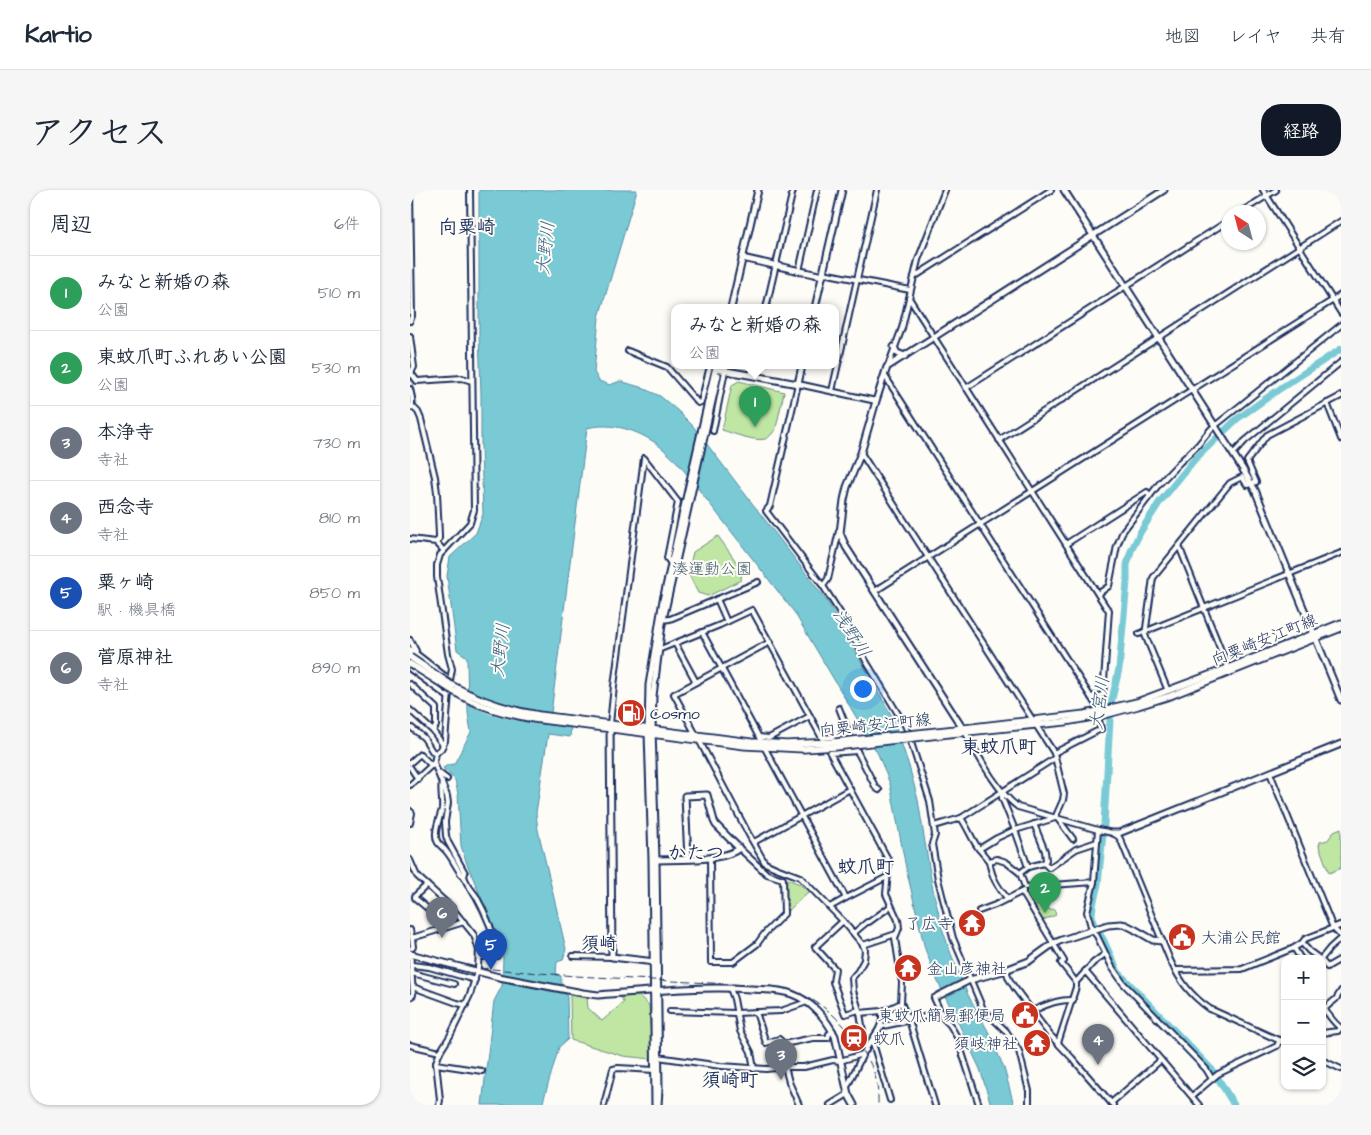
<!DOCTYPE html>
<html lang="ja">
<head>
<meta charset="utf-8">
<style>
  :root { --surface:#fff; --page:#f6f6f7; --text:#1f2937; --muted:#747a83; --line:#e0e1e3; --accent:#111827 }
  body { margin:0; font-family:"Architects Daughter","Klee One",sans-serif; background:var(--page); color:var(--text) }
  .controls { position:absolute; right:15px; bottom:15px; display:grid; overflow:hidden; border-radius:10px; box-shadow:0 1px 4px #0004 }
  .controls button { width:45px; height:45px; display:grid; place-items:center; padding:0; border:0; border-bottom:1px solid var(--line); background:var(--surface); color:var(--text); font:25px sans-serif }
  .compass { position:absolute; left:811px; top:15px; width:45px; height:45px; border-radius:50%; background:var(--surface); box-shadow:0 1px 4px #0004; rotate:324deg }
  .you { position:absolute; left:452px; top:498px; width:18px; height:18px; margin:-12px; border:4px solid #fff; border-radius:50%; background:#1a73e8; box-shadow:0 0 0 8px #1a73e833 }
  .badge { display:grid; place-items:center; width:32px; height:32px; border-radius:50%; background:var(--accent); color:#fff; font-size:16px; font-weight:700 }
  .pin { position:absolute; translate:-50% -41px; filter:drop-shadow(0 1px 2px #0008) }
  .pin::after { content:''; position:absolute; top:26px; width:18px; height:15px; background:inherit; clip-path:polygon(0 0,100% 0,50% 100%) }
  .popup { position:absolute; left:261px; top:114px; width:168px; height:65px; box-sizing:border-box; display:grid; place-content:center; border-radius:10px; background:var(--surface); filter:drop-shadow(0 1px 4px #0005); font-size:16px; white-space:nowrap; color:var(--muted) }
  .popup b { font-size:19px; color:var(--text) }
  .popup::after { content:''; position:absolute; left:50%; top:100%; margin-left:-10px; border:10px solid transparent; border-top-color:var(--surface) }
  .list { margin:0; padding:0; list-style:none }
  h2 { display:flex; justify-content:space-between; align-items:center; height:65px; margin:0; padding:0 20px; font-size:21px }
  h2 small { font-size:16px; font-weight:400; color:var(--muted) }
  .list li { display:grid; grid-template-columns:32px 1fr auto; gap:15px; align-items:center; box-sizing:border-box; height:75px; padding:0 20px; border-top:1px solid var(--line) }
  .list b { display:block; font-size:19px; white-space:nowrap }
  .list p { margin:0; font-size:16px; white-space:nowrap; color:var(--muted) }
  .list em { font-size:16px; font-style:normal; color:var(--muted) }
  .icon { flex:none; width:28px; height:28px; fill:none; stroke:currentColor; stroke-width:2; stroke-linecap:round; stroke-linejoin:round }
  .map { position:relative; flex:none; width:931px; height:915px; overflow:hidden; border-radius:20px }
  header { display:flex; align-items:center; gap:30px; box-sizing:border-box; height:70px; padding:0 25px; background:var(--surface); border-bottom:1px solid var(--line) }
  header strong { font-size:24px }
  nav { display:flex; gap:28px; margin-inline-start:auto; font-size:18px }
  .intro { display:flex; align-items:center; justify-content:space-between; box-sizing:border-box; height:120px; padding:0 30px }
  h1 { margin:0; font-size:35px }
  .button { padding:12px 22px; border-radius:20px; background:var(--accent); color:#fff; font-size:18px; font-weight:700 }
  main { display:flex; gap:30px; padding:0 30px }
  aside { flex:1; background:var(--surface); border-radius:20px; box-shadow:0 1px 4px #0004 }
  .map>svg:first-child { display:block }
</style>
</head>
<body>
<header>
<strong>Kartio</strong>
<nav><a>地図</a><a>レイヤ</a><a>共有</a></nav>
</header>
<div class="intro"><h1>アクセス</h1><a class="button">経路</a></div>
<main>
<aside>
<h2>周辺<small>6件</small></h2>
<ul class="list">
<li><span class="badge" style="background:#2e9e5b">1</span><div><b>みなと新婚の森</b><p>公園</p></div><em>510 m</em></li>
<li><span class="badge" style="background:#2e9e5b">2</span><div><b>東蚊爪町ふれあい公園</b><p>公園</p></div><em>530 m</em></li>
<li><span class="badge" style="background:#6b7280">3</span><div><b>本浄寺</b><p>寺社</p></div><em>730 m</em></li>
<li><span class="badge" style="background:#6b7280">4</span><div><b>西念寺</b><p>寺社</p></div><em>810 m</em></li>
<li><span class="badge" style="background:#1a4fb4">5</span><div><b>粟ヶ崎</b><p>駅 · 機具橋</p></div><em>850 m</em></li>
<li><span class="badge" style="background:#6b7280">6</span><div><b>菅原神社</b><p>寺社</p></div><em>890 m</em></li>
</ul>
</aside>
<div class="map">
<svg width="931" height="915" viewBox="0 0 931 915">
  <rect width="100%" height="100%" fill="#fdfcf7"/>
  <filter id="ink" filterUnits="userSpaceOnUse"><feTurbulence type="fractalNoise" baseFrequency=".02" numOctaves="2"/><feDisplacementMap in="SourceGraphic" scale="10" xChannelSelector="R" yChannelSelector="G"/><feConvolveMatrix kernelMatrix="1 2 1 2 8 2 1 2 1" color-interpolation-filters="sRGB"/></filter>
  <g filter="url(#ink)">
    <g fill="#bfe7a3" stroke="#6d8b80">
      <path d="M329 191 374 202 366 238C364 242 360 247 355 249 346 252 322 243 312 240L322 195Z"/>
      <polygon points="308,346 332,380 331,390 298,406 288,403 278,383 283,362"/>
      <polygon points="931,638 931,678 919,683 909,656 910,652 918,650 924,641"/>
      <polygon points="375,688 390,694 398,702 376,723"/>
      <polygon points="634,714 640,720 644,719 646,725 633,730 630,729 622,716"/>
      <polygon points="160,805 177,808 178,818 192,831 214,812 210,807 229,806 239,815 242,869 213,866 161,850"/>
    </g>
    <path fill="#7acad5" stroke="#548ca5" d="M69 0H227L189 127 184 182 189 191 200 195 210 191 230 197 250 206 268 221 283 236 417 411 483 528 499 576 508 610 522 695 532 738 541 764 558 805 578 841 594 878 604 915H581L570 879 546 828 528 792 515 759 496 678 480 594 468 564 384 422 268 273C261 267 255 260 247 254 227 240 202 232 177 238L141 523 166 526 161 535 160 547 138 544 126 623 128 640 156 759 153 770 147 772 146 785 151 786V793L157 807 158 849 149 857 132 915H72L84 811 92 796 93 768 84 738 57 674 51 656 48 604 45 590 33 578 38 575 44 574 61 542 58 523 57 467 47 460 37 386 40 367 66 343 73 324 71 255V205L69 143Z"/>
    <polygon fill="#fdfcf7" points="55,500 70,507 164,536 163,538 104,530 80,524 55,513"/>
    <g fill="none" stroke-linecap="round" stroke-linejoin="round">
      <g stroke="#548ca5" stroke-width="1">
        <polyline points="0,188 2,192 7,214 5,216"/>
        <polyline points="6,544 14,551"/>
        <polyline points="19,559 23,566"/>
      </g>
      <polyline stroke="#7acad5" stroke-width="7" points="824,915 809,890 803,881 708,782 693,749 683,733 682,724 683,715 688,694 694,634 700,530 702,509 709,479 717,392 717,375 721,361 731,341 749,313 784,270 827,229 871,198 931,159"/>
      <defs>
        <g id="minor">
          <polyline points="853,0 931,123"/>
          <polyline points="831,22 866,0"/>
          <polyline points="389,81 407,0"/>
          <polyline points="413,83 500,100"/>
          <polyline points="504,87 641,0"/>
          <polyline points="499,108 696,417 699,420 693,505 681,507"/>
          <polyline points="356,118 383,0"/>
          <polyline points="0,131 2,126 0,0"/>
          <polyline points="0,146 4,177 0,185"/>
          <polyline points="218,161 257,177 288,213 291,212 300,176"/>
          <polyline points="478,176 492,138 508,70 535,0"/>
          <polyline points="1,183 7,191 52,188 62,191"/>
          <polyline points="341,185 343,176"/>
          <polyline points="475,186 686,515"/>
          <polyline points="556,198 818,31"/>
          <polyline points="0,199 2,208 2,216 0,218"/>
          <polyline points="422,201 467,0"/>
          <polyline points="466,211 388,194 360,316 356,321 413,396 434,429 456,471 496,537 520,611 525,645 522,654 528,689 543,748 573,819 596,841 603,851 609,861 619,901 619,915"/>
          <polyline points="917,213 931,249"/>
          <polyline points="0,216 2,216 8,222 11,229 25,287 27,303 29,345 29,349 26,352"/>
          <polyline points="303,241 316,176"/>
          <polyline points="589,250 931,31"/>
          <path d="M451 263 644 563 654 604 653 610 645 628 602 641 587 648 569 659C562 650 558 638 551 628"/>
          <polyline points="823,264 835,251 931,172"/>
          <polyline points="0,349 26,352 34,361"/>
          <polyline points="656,354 737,302 740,306"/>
          <polyline points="769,356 818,478"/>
          <polyline points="413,396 418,389 429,341"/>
          <polyline points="465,401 931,105"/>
          <polyline points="688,404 699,396 707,356 713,341 749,294 770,272 788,255 801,239 931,135"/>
          <polyline points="307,409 317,432"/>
          <polyline points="251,430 260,429 348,392"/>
          <polyline points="292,442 436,708 420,717"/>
          <polyline points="729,444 931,363"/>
          <polyline points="0,450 6,461"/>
          <polyline points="265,453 286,492"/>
          <polyline points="0,459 40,490"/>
          <polyline points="248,460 310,435 342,420 412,548 439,545"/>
          <polyline points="0,479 38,507"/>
          <polyline points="0,494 26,518 26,536 23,541"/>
          <polyline points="758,501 735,445 743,388 820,293 832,287 837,295 846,292 837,271 857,245 931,206"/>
          <polyline points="429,518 440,546"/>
          <polyline points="0,520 23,541 33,555"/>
          <polyline points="200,534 204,496 234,268 268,312 257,368 261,374"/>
          <polyline points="2,538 14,548 22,561 26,563"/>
          <path d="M555 542C568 565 587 602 608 617L688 640 703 643 709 647 712 653 760 770C770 791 780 805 800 819L875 853"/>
          <polyline points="286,545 264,504 360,452"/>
          <polyline points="349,547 359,548 400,526"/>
          <polyline points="289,550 339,645 355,673 366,678 390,687 433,731 453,755 455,760 454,770 448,781 442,788 443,801 450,823 472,821 472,831 469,839 454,862 437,897"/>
          <polyline points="446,559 466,598 469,600"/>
          <polyline points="447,561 420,563 479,671 476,704 488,730 489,738 485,748 492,793 491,813 500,833 525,915"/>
          <polyline points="644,563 691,539 689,530"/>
          <polyline points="0,573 10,564 22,576"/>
          <path d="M24 573 37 606 38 613 35 632 36 646 38 652 55 683 54 686C56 694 61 699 66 706 76 724 84 743 88 763L87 766 69 767"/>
          <polyline points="0,577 8,589"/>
          <polyline points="28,582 37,589"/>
          <polyline points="860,583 923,738 931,746"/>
          <path d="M32 592C30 601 33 610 32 619 30 628 25 637 26 646 26 654 32 656 36 661 42 668 46 677 51 684L54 686"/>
          <polyline points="0,595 24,573 26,563 31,559 35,551 40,490 42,479 38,464 27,387 27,375 30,365 60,333 64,320 60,0"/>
          <polyline points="592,602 592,608 605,640 618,677"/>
          <polyline points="0,621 2,623 0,633"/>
          <polyline points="648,629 663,649"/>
          <polyline points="624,634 635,661 636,670 634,673"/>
          <polyline points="524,636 551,628 645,568"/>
          <polyline points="688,640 684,692 677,722 682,740 687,746 702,777 713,793 796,879 802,889 808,884 867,856 870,850 875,849"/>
          <polyline points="344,652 440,599"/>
          <polyline points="569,659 579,671 587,669 596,672 610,683 615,697"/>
          <polyline points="300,668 301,772 323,772 347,754 355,743 374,724 373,689 357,684 329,658"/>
          <polyline points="0,670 7,686 42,718 64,745 69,760 68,778 60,805 40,846 30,862 26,872 30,910 29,915"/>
          <path d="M579 671C582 688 587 696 598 709"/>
          <polyline points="610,683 618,677 634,673 639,678 666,659 687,652"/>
          <polyline points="17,695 5,706 5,708 23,723"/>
          <polyline points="615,697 684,692"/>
          <polyline points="612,702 654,771 651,773 666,792"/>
          <polyline points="436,708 477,687"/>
          <polyline points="569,721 585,715 613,701"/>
          <polyline points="433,731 405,757 425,779 423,792 435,824 449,820"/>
          <polyline points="0,740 2,748 54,732"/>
          <polyline points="442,742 445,742 457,732 459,732 481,716"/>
          <polyline points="892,753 899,761 910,769"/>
          <polyline points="453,755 486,744"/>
          <polyline points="884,758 891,769"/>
          <polyline points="163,766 202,767"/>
          <polyline points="911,769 920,758 931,748"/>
          <polyline points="912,771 917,777 929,770 931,772"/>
          <polyline points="2,775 19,777 65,790"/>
          <polyline points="596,780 599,789 604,797 640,845 662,868 703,915"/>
          <polyline points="765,780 832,779 884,758 892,753 895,749 923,738"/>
          <polyline points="675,781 751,870 701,913"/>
          <polyline points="2,783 44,794"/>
          <polyline points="3,797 47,813 56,815"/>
          <polyline points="320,798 324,809 330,841 341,862 344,879"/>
          <polyline points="528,806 524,808 534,829 540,835 547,847 569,915"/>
          <polyline points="0,807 3,805 0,760 3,757 2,748"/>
          <path d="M912 817C919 824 923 833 931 838"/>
          <polyline points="914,819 926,809 931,801"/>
          <polyline points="260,821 326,823 371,821 397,812"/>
          <polyline points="472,821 476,820 491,813"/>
          <path d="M621 821C635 816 647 809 663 810"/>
          <polyline points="346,822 356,853 369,849 374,854 403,848 418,848 419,844 423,841"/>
          <polyline points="450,823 456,860"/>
          <polyline points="469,839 473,836 511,828 529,821"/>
          <polyline points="912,843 928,841 930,838"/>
          <polyline points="462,850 480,910"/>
          <polyline points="648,853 666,797 666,792 683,773 695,764"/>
          <polyline points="0,855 30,862"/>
          <polyline points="248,867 311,876 356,879 375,877 394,877 423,870 430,871 453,864 454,862"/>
          <polyline points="751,870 789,915"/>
          <polyline points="912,870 931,879"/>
          <polyline points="26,874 72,881"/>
          <polyline points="375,877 379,892 389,915"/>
          <polyline points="782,906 802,889"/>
          <polyline points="194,915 203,879 208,878 245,880"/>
          <polyline points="420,915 438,904"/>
        </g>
        <g id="tertiary">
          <polyline points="654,0 832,278 845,300 931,510"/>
          <polyline points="332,68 413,86"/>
          <polyline points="321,118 348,0"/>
          <polyline points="405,118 432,0"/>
          <polyline points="484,157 487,163 495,166"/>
          <polyline points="306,179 388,194 392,176"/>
          <polyline points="200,536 202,767 245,772"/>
          <polyline points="553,539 436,357 430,343 434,310 437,297 451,263 466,211 477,177 754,0"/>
          <polyline points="703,643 709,643 931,554"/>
          <path d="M243 670C263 669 315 672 329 658L306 635 304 631 297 605 275 606 278 669"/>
          <polyline points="923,738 931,735"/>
          <path d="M0 764 89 787 173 803 188 805C239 801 289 796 341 799 354 800 369 799 382 804 401 811 416 828 425 846L438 904 444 915"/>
          <polyline points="528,806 560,790 593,781 619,771 644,753 652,750 698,735 711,734 716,735 724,739 743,750 752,751"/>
          <polyline points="245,915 242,670 238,543 239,495 253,410 306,176"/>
          <polyline points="248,915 249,900 246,670 242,539 243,506 252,434 308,185"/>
        </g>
        <g id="secondary">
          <polyline points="0,463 10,471"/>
          <path d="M43 496C70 511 98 520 129 525L341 552 376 554 425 552"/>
          <path d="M43 501C68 517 96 524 124 529L335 556 394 559 425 557"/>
          <polyline points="546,539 675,524 727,512 818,478 931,433"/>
          <polyline points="547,543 655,532 694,525 728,516 760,506 931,438"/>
        </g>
      </defs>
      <use href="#minor" stroke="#1b2f5e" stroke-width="8"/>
      <use href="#tertiary" stroke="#1b2f5e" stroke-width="9"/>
      <use href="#secondary" stroke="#1b2f5e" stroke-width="9"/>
      <use href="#minor" stroke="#fdfcf7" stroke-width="4"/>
      <use href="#tertiary" stroke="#fdfcf7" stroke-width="5"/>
      <use href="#secondary" stroke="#fdfcf7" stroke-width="5.5"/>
      <path stroke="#1b2f5e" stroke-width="1" stroke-dasharray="8 4" stroke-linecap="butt" d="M0 760 59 776 70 778 165 786 359 796C395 800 422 819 443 847 461 871 469 885 468 915"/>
      <defs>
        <g id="secondary-bridge">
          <polyline points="0,467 43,496"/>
          <polyline points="0,474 43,501"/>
          <polyline points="425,552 546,539"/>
          <polyline points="425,557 547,543"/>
        </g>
      </defs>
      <use href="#secondary-bridge" stroke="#1b2f5e" stroke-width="9" stroke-linecap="butt"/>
      <use href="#secondary-bridge" stroke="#fdfcf7" stroke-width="5.5"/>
    </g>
  </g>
  <defs>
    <symbol id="fuel-disc" viewBox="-11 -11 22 22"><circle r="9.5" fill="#c8321e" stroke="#fdfcf7"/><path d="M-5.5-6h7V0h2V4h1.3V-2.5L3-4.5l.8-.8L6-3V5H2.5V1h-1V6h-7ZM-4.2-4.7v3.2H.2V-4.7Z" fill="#fff"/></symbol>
    <symbol id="temple-disc" viewBox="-11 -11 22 22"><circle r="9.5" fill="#c8321e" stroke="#fdfcf7"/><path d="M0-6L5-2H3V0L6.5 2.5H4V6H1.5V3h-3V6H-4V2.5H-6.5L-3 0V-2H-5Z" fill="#fff"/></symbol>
    <symbol id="civic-disc" viewBox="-11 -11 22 22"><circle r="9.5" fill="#c8321e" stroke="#fdfcf7"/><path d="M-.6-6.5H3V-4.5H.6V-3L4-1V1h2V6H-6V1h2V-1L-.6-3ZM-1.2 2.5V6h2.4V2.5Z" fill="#fff"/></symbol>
    <symbol id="station-disc" viewBox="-11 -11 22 22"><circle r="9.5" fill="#c8321e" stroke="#fdfcf7"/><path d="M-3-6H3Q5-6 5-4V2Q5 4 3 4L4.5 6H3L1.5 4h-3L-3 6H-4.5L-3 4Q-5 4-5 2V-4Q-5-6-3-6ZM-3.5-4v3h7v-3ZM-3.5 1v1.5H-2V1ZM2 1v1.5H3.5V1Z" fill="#fff"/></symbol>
  </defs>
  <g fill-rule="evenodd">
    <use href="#fuel-disc" x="205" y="507" width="32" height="32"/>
    <use href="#temple-disc" x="546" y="717" width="32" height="32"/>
    <use href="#civic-disc" x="756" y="731" width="32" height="32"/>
    <use href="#temple-disc" x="482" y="762" width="32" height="32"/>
    <use href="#civic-disc" x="599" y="809" width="32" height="32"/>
    <use href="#station-disc" x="428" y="832" width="32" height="32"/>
    <use href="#temple-disc" x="611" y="837" width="32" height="32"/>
  </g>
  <g text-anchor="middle" stroke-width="4" stroke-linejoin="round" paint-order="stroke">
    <g font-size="16" fill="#445d6f" stroke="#fdfcf7">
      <text x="302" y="384">湊運動公園</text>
    </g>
    <g font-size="16" fill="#1b2f5e" stroke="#fdfcf7">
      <text transform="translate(854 449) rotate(-22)" y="6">向粟崎安江町線</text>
      <text transform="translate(465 534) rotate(-6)" y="6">向粟崎安江町線</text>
    </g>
    <g font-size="16" fill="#1b2f5e" stroke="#fdfcf7" text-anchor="start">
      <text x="240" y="529">Cosmo</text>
      <text x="543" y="739" text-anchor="end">了広寺</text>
      <text x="791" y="753">大浦公民館</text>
      <text x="517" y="784">金山彦神社</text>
      <text x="596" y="831" text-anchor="end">東蚊爪簡易郵便局</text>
      <text x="463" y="854">蚊爪</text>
      <text x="608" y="859" text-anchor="end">須岐神社</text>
    </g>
    <g font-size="18" font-style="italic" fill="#385e82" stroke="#fdfcf7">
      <text transform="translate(135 58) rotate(-84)" y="6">大野川</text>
      <text transform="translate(442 443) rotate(57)" y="6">浅野川</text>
      <text transform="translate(90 460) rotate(-83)" y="6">大野川</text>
      <text transform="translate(689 513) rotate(-82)" y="6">大宮川</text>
    </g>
    <g font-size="18" font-weight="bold" fill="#1b2f5e" stroke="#fdfcf7">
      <text x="189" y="759">須崎</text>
    </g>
    <g font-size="19" font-weight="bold" fill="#1b2f5e" stroke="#fdfcf7">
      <text x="57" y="43">向粟崎</text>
      <text x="589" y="563">東蚊爪町</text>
      <text x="286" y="669">かたつ</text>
      <text x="456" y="683">蚊爪町</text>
      <text x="320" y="896">須崎町</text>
    </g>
  </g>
</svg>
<div class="controls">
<button>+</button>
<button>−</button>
<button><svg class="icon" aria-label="layers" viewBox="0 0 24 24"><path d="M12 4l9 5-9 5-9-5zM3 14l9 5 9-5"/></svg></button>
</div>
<svg class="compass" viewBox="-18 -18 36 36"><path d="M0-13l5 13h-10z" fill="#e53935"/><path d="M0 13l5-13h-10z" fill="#747a83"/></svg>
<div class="you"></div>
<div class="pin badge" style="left:345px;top:237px;background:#2e9e5b">1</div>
<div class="popup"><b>みなと新婚の森</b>公園</div>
<div class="pin badge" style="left:635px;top:723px;background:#2e9e5b">2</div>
<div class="pin badge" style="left:371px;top:890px;background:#6b7280">3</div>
<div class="pin badge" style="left:688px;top:875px;background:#6b7280">4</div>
<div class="pin badge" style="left:81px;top:780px;background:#1a4fb4">5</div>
<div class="pin badge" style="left:32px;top:748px;background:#6b7280">6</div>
</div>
</main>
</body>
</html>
